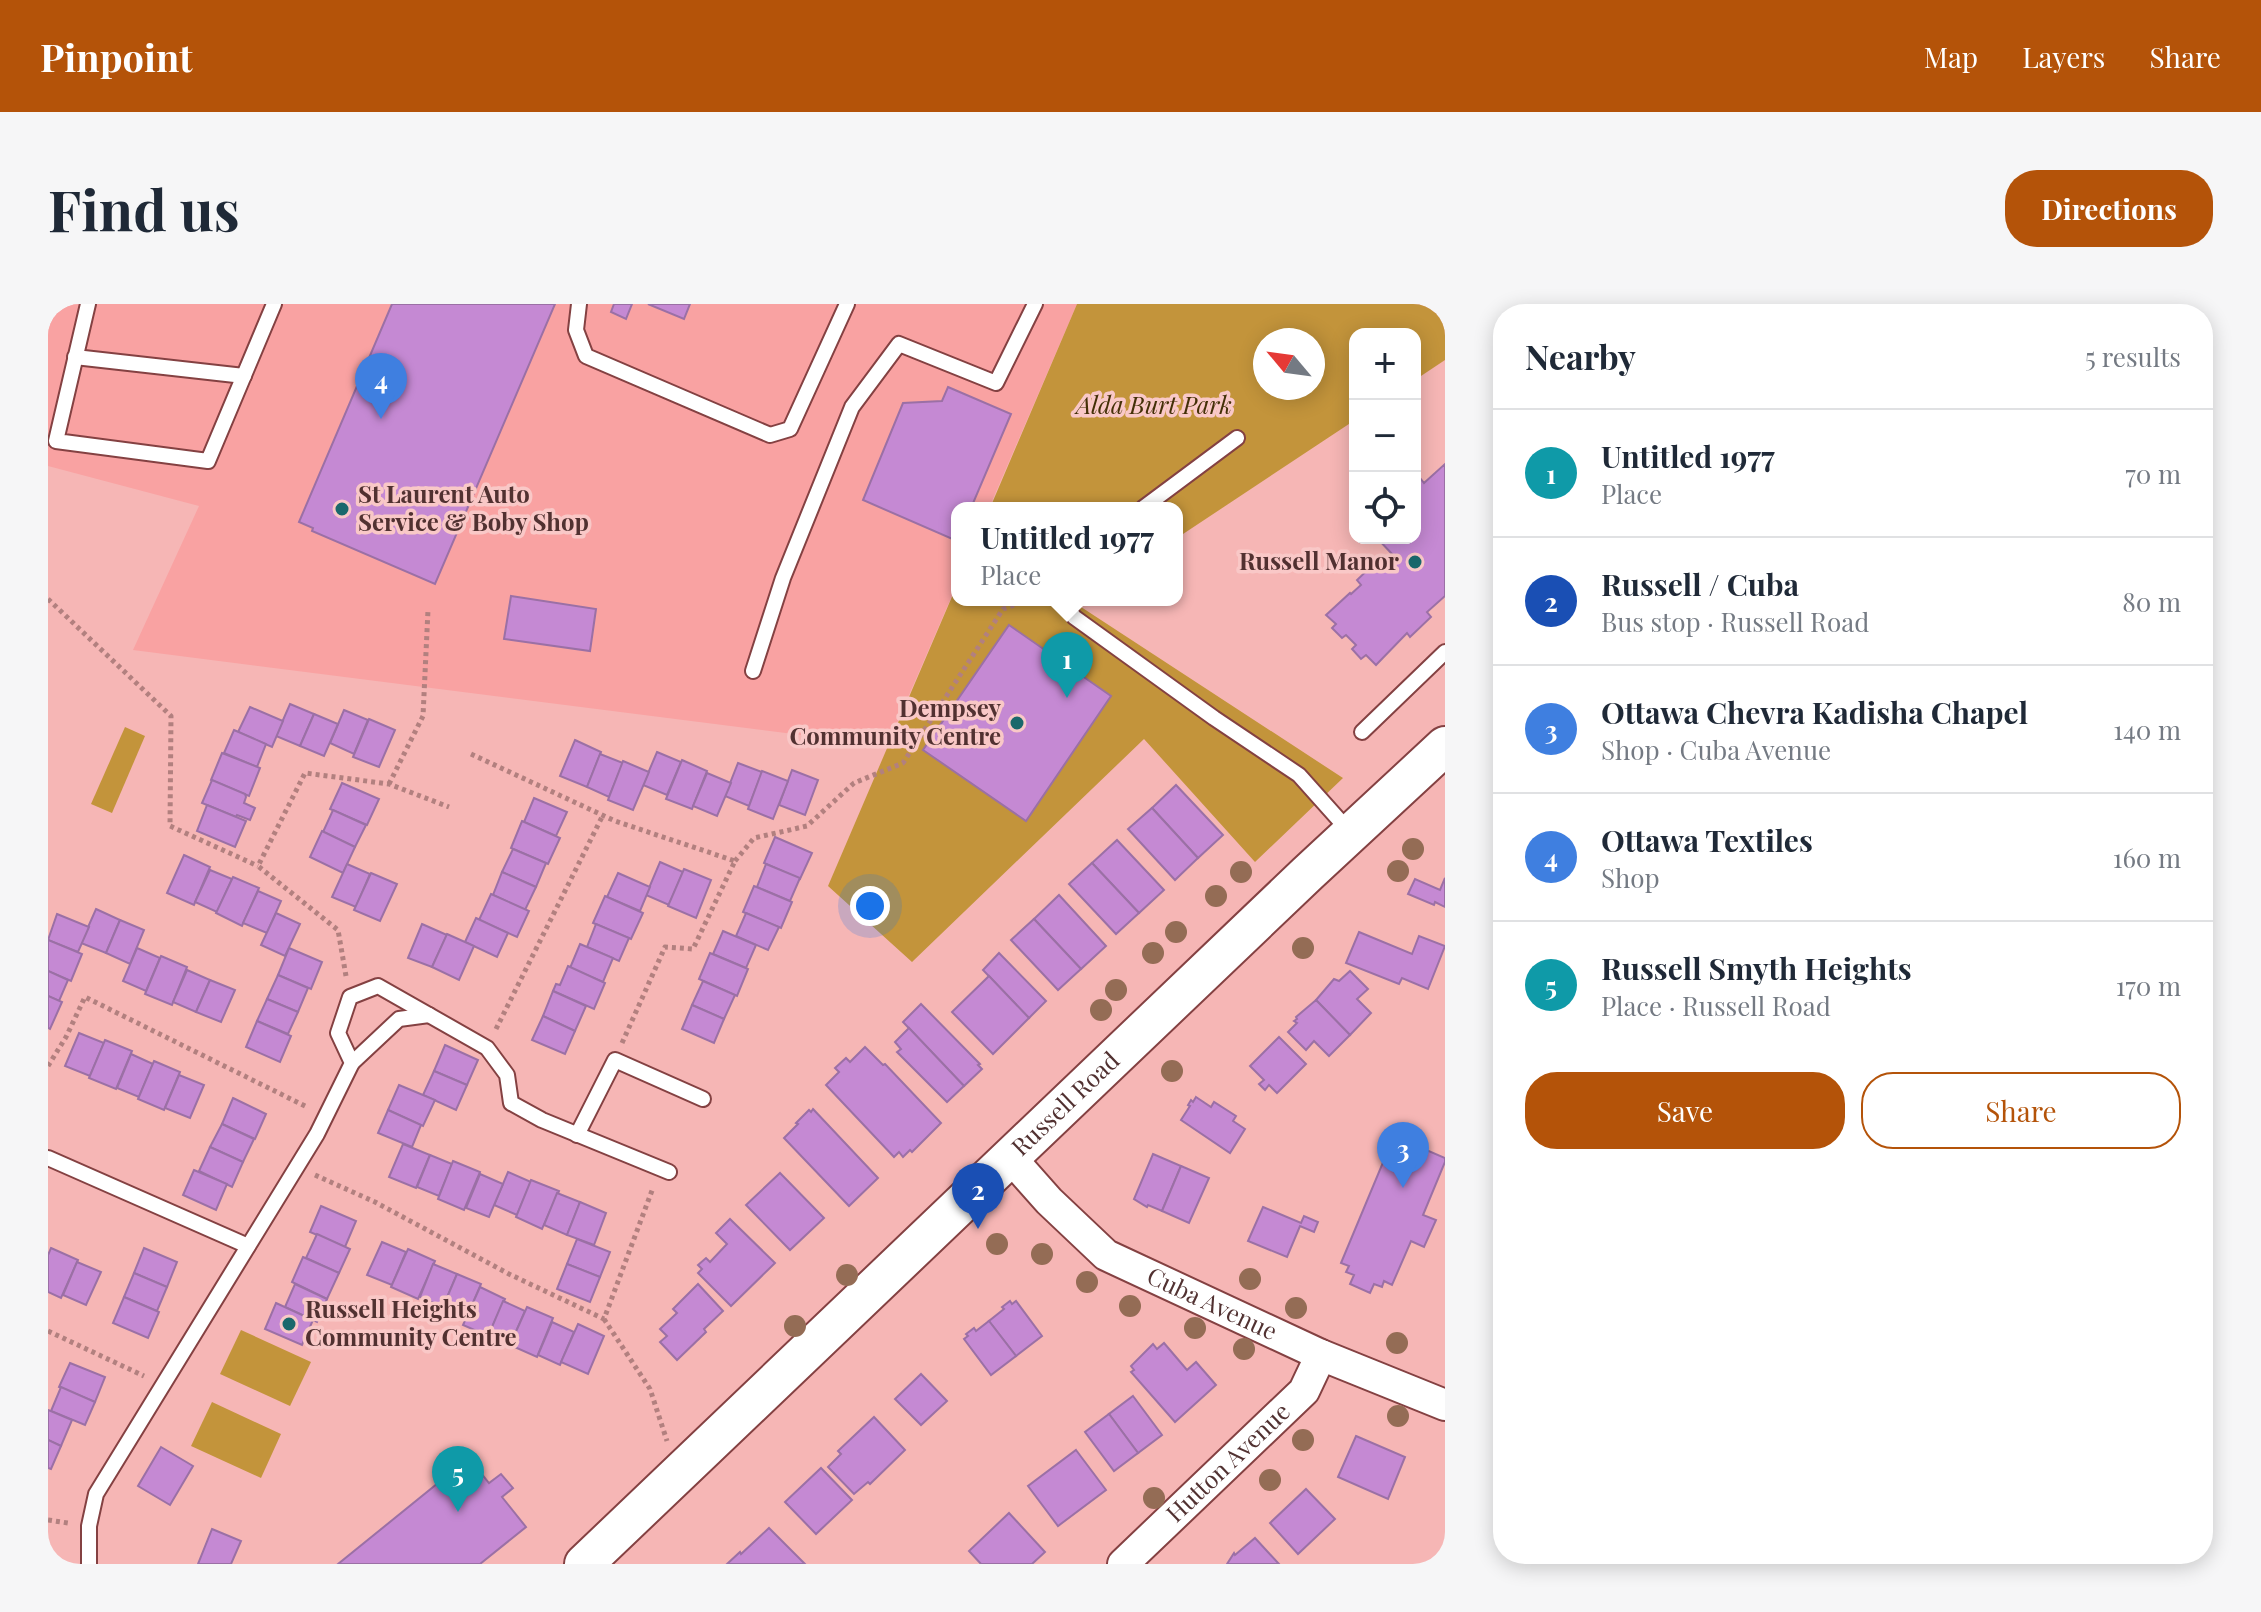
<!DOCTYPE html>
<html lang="en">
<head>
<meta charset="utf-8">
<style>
  :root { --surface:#fff; --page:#f6f6f7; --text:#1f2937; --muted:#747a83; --line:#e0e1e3; --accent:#b45309 }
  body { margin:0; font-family:"Playfair Display",serif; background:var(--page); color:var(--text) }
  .controls { position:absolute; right:24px; top:24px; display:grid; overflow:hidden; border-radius:16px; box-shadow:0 4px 20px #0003 }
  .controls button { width:72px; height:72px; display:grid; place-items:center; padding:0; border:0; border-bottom:2px solid var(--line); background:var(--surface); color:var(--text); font:40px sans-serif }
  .compass { position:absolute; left:1205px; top:24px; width:72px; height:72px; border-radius:50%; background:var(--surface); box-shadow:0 4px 20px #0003; rotate:299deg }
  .you { position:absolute; left:822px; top:602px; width:28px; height:28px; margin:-20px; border:6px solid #fff; border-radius:50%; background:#1a73e8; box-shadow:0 0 0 12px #1a73e833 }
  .badge { display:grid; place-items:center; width:52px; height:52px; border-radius:50%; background:var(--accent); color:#fff; font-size:26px; font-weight:700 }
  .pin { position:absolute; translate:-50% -66px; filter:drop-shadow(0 2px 4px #0008) }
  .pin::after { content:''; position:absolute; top:42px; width:28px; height:24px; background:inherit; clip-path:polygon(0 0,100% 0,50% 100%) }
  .popup { position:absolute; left:903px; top:198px; width:232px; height:104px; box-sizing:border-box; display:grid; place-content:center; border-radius:16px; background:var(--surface); filter:drop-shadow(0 2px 6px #0005); font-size:26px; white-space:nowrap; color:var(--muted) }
  .popup b { font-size:30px; color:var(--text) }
  .popup::after { content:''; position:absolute; left:50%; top:100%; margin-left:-16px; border:16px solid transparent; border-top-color:var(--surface) }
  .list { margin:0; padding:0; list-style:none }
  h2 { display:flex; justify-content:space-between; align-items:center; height:104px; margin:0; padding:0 32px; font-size:34px }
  h2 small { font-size:26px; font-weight:400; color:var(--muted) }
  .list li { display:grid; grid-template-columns:52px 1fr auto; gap:24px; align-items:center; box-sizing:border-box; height:128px; padding:0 32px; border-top:2px solid var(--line) }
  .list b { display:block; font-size:30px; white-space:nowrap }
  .list p { margin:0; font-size:26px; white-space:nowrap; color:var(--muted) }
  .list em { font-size:26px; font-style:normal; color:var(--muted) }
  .actions { display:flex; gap:16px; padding:24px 32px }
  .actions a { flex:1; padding:18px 0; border:2px solid var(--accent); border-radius:32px; text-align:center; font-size:28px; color:var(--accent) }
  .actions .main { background:var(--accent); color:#fff }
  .icon { flex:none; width:44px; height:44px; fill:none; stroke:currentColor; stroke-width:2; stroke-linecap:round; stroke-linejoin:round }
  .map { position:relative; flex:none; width:1397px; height:1260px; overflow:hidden; border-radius:32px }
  header { display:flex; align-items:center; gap:48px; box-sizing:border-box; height:112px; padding:0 40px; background:var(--accent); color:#fff }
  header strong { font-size:38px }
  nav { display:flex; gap:44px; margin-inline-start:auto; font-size:28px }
  .intro { display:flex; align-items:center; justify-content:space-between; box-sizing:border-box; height:192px; padding:0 48px }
  h1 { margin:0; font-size:56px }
  .button { padding:20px 36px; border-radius:32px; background:var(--accent); color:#fff; font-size:28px; font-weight:700 }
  main { display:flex; gap:48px; padding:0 48px }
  aside { flex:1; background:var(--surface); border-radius:32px; box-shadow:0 4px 20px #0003 }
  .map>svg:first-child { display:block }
</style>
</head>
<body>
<header>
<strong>Pinpoint</strong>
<nav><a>Map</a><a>Layers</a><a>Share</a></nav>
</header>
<div class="intro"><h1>Find us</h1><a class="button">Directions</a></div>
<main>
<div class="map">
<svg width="1397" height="1260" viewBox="0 0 1397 1260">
  <rect width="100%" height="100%" fill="#f6b6b5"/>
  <polygon fill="#f9a2a2" points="0,0 1029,0 941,204 909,204 909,280 839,442 85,346 151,202 0,162"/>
  <g fill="#c3943b" fill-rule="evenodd">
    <path d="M1029 0H1397V56L1367 76V30H1307V116L1129 234V204H942ZM1217 36H1265V84H1217Z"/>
    <polygon points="909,281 909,296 1037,296 1030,301 1295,474 1207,558 1096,435 864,658 780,582"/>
    <polygon points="77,423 97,432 64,509 43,500"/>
    <polygon points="193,1026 263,1058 242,1102 172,1070"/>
    <polygon points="164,1098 233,1130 213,1174 143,1142"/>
  </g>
  <g fill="#c589d3" stroke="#9b70a5" stroke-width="2">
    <polygon points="344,0 507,0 387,280 264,227 265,224 251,218"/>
    <polygon points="566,0 584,0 578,15 563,8"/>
    <polygon points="600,0 642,0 636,15"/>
    <polygon points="900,83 963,110 923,204 909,204 909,237 815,196 855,99 894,97"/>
    <polygon points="1397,160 1397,292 1379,308 1383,313 1362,333 1359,329 1328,361 1318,351 1313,355 1304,345 1308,341 1298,331 1294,334 1284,324 1288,320 1278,311 1302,289 1303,290 1313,281 1309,276 1330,256 1334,261 1345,251 1329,234 1367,234 1367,179 1372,174 1376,179"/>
    <polygon points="463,292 548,305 542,347 456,335"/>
    <polygon points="961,321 1063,392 978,517 875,446"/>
    <polygon points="242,400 266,410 252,442 228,432"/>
    <polygon points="202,403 235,417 224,443 190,428"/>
    <polygon points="296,406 320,416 306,450 282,439"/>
    <polygon points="266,410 290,420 276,452 252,442"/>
    <polygon points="321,415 347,426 331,463 305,453"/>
    <polygon points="186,426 218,440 209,463 176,449"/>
    <polygon points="527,436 553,448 539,483 512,472"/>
    <polygon points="609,448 633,458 619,491 595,481"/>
    <polygon points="174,449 212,464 201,492 163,476"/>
    <polygon points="552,450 575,459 561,493 539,483"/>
    <polygon points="634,456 659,467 644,505 618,495"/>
    <polygon points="575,457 601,468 585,506 560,496"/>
    <polygon points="690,459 714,468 701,502 677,492"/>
    <polygon points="744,466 770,476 757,511 731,501"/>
    <polygon points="714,467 740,477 725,515 700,505"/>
    <polygon points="659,469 683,479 669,512 645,502"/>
    <polygon points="164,476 197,490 198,493 196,499 207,504 202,516 189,511 188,513 154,499"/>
    <polygon points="294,479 331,495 319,521 282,505"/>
    <polygon points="1128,481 1175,531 1150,554 1104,504"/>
    <polygon points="486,494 519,508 508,532 476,518"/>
    <polygon points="159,501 198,517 187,543 149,527"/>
    <polygon points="1104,504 1150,554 1127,576 1080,525"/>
    <polygon points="285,506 318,521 307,543 275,528"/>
    <polygon points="474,517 512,534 500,560 463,544"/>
    <polygon points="274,527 307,543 295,569 262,553"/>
    <polygon points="727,533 764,549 752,575 716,559"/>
    <polygon points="1069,536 1116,586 1091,609 1044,559"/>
    <polygon points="465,545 498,559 488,583 454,568"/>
    <polygon points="136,551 162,563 146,601 119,589"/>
    <polygon points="612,558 635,568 621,601 598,591"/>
    <polygon points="1044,559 1091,609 1068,630 1021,580"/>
    <polygon points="299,560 322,570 308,603 284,593"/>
    <polygon points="718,560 752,574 742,597 709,583"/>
    <polygon points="636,565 663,576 648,614 620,602"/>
    <polygon points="162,566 184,575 169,608 147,598"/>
    <polygon points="454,568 488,583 477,606 445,591"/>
    <polygon points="323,569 349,580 332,617 306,606"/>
    <polygon points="570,569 602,583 592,607 559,593"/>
    <polygon points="185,573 211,584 194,622 168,609"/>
    <polygon points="1397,574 1397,603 1387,598 1386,601 1360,590 1367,575 1392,586"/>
    <polygon points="706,582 744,598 733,624 695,608"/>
    <polygon points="210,587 233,597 219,629 195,619"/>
    <polygon points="443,590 481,607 469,633 431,616"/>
    <polygon points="1011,591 1058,642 1033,665 986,615"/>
    <polygon points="557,592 595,609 583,635 545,619"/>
    <polygon points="48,605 72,616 58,649 33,639"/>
    <polygon points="228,609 252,620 237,652 213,641"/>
    <polygon points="698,609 731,623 720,646 688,632"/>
    <polygon points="9,610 41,623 30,648 0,636"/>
    <polygon points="428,614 460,629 449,653 417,638"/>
    <polygon points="986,615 1033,665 1010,686 963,636"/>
    <polygon points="72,616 96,626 82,660 58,649"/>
    <polygon points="374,620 399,631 384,663 360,654"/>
    <polygon points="548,620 581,634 571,657 539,643"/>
    <polygon points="675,627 708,641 698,664 665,650"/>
    <polygon points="1311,628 1364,650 1371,632 1397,642 1380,685 1354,674 1351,680 1298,659"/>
    <polygon points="399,630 426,642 411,676 384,663"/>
    <polygon points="0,636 34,650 23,677 0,667"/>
    <polygon points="532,640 565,654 555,678 522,664"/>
    <polygon points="89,644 112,654 98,687 75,677"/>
    <polygon points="241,644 274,658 263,685 230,671"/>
    <polygon points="662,649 700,665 689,692 651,675"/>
    <polygon points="951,649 998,697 981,714 935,666"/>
    <polygon points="113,652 139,663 124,701 97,690"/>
    <polygon points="520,662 557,679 546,705 505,687 508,680 512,681"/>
    <polygon points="139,666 162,676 148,708 125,698"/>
    <polygon points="0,667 20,676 11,697 0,692"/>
    <polygon points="1302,667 1320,685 1309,695 1323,709 1302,731 1268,696 1286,675 1291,677"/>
    <polygon points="230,671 260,684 250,708 219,695"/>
    <polygon points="941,672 981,714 945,750 904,708"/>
    <polygon points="162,676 187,686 173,718 148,708"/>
    <polygon points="655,677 687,691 676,715 644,701"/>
    <polygon points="505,687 538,702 527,727 495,712"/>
    <polygon points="0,692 14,698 2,725 0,724"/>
    <polygon points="219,695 250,708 240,730 209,717"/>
    <polygon points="1268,696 1302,731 1281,752 1266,737 1258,746 1240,728 1249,719 1246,717 1249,715 1248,713"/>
    <polygon points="873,700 932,760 930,761 934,765 916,782 855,718"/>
    <polygon points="644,701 676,715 666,739 634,725"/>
    <polygon points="495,712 527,727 517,750 484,736"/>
    <polygon points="209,717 243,732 232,758 198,743"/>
    <polygon points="861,724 916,782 899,798 849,748 853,745 847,738"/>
    <polygon points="31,729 56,739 42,772 17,762"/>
    <polygon points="1231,733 1258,760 1229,789 1221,781 1217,786 1211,780 1216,776 1202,762"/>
    <polygon points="57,736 84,747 68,785 41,774"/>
    <polygon points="397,741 430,756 419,781 386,767"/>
    <polygon points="817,743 835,761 837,760 893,819 864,848 862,846 855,853 851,848 846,853 778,781 791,768 787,764 798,754 802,758"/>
    <polygon points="83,750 105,760 91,793 69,784"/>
    <polygon points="106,757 132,768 116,806 90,795"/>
    <polygon points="386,767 419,781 408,806 375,791"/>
    <polygon points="131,771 156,781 142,814 117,804"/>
    <polygon points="351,781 387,796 375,822 340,806"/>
    <polygon points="1148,793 1163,803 1166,798 1188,812 1185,817 1197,825 1182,849 1133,816 1142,802 1140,801 1143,796 1145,798"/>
    <polygon points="185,794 218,810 207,835 174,820"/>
    <polygon points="765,805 830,874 801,902 736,834 750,820 748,819 761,806 763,808"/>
    <polygon points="340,806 373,821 364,843 330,829"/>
    <polygon points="174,820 206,835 195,858 162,843"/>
    <polygon points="1346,832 1397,854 1397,858 1375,911 1388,916 1376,943 1363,937 1344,981 1336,977 1334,983 1326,980 1322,989 1302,980 1306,971 1298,968 1301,962 1293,959"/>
    <polygon points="355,840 382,851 368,884 341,873"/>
    <polygon points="162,843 195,858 184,883 151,867"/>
    <polygon points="1105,850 1133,862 1114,907 1100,901 1099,903 1086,895"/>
    <polygon points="382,851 404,860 391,892 369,883"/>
    <polygon points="405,857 432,868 416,906 390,895"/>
    <polygon points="1133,862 1161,874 1141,919 1114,907"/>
    <polygon points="146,866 179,880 168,906 135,891"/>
    <polygon points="460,868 483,878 469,911 446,901"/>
    <polygon points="732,869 776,914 742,946 698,901"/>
    <polygon points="432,870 455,880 441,913 418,904"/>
    <polygon points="483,876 511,887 494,925 468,913"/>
    <polygon points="509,889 532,898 519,931 496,921"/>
    <polygon points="532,898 558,909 546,941 519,931"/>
    <polygon points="273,902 308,917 297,943 262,928"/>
    <polygon points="1215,903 1253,919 1256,912 1270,918 1266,928 1252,922 1239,953 1200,937"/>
    <polygon points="682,915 727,959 683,1002 650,969 654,965 650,961 658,954 662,958 679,940 668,929"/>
    <polygon points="269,930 302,945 291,969 258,954"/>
    <polygon points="529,935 562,948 552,973 519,960"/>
    <polygon points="334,938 358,948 344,981 319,971"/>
    <polygon points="3,944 30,956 13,994 0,988 0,951"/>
    <polygon points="96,944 129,958 119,983 86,969"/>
    <polygon points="360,945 387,957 370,995 343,983"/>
    <polygon points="255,953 291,969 279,995 244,978"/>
    <polygon points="29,958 53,968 38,1001 15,991"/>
    <polygon points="385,960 409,970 395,1003 372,993"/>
    <polygon points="519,960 552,973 542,998 509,985"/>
    <polygon points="86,969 119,983 109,1007 76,993"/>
    <polygon points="409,970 433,980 419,1013 395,1003"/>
    <polygon points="247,980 279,995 269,1018 237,1003"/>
    <polygon points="650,980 675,1007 656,1025 658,1028 629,1056 612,1038 619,1032 612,1025 629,1009 625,1005"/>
    <polygon points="432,983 457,995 440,1032 415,1021"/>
    <polygon points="76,993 111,1008 100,1034 65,1019"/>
    <polygon points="455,997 477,1007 463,1039 441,1030"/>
    <polygon points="962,997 964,1000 968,997 994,1032 968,1052 941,1017 956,1005 954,1003"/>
    <polygon points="228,999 265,1016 254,1041 217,1025"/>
    <polygon points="479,1003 505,1014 489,1053 462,1041"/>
    <polygon points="941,1017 968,1052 943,1071 916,1035 920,1032 918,1030 926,1024 928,1027"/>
    <polygon points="504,1018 526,1028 512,1061 490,1051"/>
    <polygon points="530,1020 556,1032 540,1070 513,1058"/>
    <polygon points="1116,1039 1139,1066 1148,1058 1168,1081 1127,1118 1083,1068 1086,1066 1083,1062 1105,1040 1109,1045"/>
    <polygon points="22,1059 57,1073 47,1098 11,1083"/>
    <polygon points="873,1070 899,1097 873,1121 847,1095"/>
    <polygon points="13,1083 47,1098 37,1121 3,1107"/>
    <polygon points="1085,1092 1114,1131 1090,1149 1061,1110"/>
    <polygon points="0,1106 24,1116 13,1142 0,1136"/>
    <polygon points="1061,1110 1090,1149 1066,1167 1037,1128"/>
    <polygon points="826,1113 857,1146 822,1180 820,1178 806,1190 780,1163 793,1150 790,1147"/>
    <polygon points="1308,1132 1357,1153 1340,1195 1290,1173"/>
    <polygon points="0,1136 13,1142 3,1165 0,1164"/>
    <polygon points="113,1143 145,1162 122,1201 90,1182"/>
    <polygon points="1028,1146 1058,1186 1010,1222 980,1182"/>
    <polygon points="421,1154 441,1179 453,1170 465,1184 454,1193 478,1223 432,1260 290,1260"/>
    <polygon points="773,1164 804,1196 768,1230 737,1198"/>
    <polygon points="1258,1185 1287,1215 1250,1250 1222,1219"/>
    <polygon points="961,1209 997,1248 984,1260 933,1260 921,1247"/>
    <polygon points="721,1224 757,1260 679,1260 692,1248 693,1250"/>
    <polygon points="164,1225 193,1237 183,1260 150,1260"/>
    <polygon points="1207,1234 1231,1260 1179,1260 1186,1249 1187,1251"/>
  </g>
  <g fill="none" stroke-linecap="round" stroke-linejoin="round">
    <defs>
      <g id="service">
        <polyline points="40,0 8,137 160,157 226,0"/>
        <polyline points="531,0 528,26 538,52 722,131 742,125 799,0"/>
        <polyline points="27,53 196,72"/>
        <polyline points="1095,204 1189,134"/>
        <polyline points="1016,296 1026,313 1166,414 1251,471 1301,527"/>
        <polyline points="705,367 735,274 804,103 851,40 948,79 987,0"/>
        <polyline points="1314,428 1397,348"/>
        <polyline points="304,759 351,715 381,711"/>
        <polyline points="529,831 567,756 655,795"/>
        <polyline points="0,854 200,942"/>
        <polyline points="41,1260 41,1222 48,1190 269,830 304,759 290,729 302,693 330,682 439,744 459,771 463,799 494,816 621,868"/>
      </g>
      <g id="minor">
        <path id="s1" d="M962 853 1001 897 1058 951 1273 1051 1397 1101"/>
        <path id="s2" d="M1075 1260 1256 1087 1273 1051"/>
      </g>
      <g id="tertiary">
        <path id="s3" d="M536 1260 1259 570 1397 442"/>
      </g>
    </defs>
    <use href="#service" stroke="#844142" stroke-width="18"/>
    <use href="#minor" stroke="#844142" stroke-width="34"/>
    <use href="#tertiary" stroke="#844142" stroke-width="42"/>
    <g stroke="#b2807f" stroke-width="5" stroke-dasharray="4 4" stroke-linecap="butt">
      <polyline points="0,295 123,412 122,522 210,562"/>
      <polyline points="423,450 567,517 687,557 645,645 617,643 574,739"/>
      <polyline points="341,480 375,412 380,306"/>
      <polyline points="687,557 706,534 759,522 806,479 855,459 955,305 980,296"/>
      <polyline points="298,672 290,626 210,562 257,469 341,480 401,503"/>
      <polyline points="448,725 555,511"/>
      <polyline points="0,762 18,733 37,693 259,803"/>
      <polyline points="267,871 327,898 461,970 556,1015 605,884"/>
      <polyline points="556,1015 602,1085 619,1137"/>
      <polyline points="0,1027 96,1072"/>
      <polyline points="0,1216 20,1219"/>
    </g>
    <use href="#service" stroke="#fff" stroke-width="14"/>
    <use href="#minor" stroke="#fff" stroke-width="30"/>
    <use href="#tertiary" stroke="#fff" stroke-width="38"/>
  </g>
  <g fill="#946c55">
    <circle cx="1365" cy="545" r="11"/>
    <circle cx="1350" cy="567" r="11"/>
    <circle cx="1193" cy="568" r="11"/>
    <circle cx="1168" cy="592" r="11"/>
    <circle cx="1128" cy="628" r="11"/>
    <circle cx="1255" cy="644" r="11"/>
    <circle cx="1105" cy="649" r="11"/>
    <circle cx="1068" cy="686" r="11"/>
    <circle cx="1053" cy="706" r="11"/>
    <circle cx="1124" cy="767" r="11"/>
    <circle cx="949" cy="940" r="11"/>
    <circle cx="994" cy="950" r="11"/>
    <circle cx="799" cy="971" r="11"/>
    <circle cx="1202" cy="975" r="11"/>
    <circle cx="1039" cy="978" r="11"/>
    <circle cx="1082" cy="1002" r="11"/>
    <circle cx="1248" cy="1004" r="11"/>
    <circle cx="747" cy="1022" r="11"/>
    <circle cx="1147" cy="1024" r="11"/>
    <circle cx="1349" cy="1039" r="11"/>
    <circle cx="1196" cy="1045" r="11"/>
    <circle cx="1350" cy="1112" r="11"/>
    <circle cx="1255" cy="1136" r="11"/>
    <circle cx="1222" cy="1176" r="11"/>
    <circle cx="1106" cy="1194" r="11"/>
  </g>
  <g fill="#1a686c" stroke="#f9c8c7" stroke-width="3">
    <circle cx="294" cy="205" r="8"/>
    <circle cx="1367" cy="258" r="8"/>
    <circle cx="969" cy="419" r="8"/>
    <circle cx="241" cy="1020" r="8"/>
  </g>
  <g text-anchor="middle" stroke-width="7" stroke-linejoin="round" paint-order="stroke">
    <g font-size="24" font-style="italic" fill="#443007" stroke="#f9c8c7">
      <text x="1106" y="110">Alda Burt Park</text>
    </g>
    <g font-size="24" font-weight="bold" fill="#513131" stroke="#f9c8c7" text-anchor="start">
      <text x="310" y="199">St Laurent Auto<tspan x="310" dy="28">Service &amp; Boby Shop</tspan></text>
      <text x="1351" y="266" text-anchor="end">Russell Manor</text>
      <text x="953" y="413" text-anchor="end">Dempsey<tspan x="953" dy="28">Community Centre</tspan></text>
      <text x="257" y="1014">Russell Heights<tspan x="257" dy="28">Community Centre</tspan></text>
    </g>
    <g font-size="24" fill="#513131" stroke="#f9c8c7">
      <text dy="8" stroke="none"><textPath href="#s3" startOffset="666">Russell Road</textPath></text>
      <text dy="8" stroke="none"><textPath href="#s1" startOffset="254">Cuba Avenue</textPath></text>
      <text dy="8" stroke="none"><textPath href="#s2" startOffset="146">Hutton Avenue</textPath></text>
    </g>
  </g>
</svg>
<div class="controls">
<button>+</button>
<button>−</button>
<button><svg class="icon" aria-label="locate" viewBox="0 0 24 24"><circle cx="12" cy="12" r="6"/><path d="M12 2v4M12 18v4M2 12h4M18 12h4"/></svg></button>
</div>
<svg class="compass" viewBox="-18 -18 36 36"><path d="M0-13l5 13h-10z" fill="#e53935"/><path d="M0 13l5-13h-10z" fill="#747a83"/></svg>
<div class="you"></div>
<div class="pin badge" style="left:1019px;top:394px;background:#0f9aa8">1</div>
<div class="popup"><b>Untitled 1977</b>Place</div>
<div class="pin badge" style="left:930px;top:925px;background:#1a4fb4">2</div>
<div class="pin badge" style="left:1355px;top:884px;background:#3f7fe0">3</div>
<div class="pin badge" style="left:333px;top:115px;background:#3f7fe0">4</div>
<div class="pin badge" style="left:410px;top:1208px;background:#0f9aa8">5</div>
</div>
<aside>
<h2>Nearby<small>5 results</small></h2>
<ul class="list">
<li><span class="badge" style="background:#0f9aa8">1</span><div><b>Untitled 1977</b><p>Place</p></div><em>70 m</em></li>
<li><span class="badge" style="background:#1a4fb4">2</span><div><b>Russell / Cuba</b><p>Bus stop · Russell Road</p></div><em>80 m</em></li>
<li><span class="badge" style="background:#3f7fe0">3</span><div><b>Ottawa Chevra Kadisha Chapel</b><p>Shop · Cuba Avenue</p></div><em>140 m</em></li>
<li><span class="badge" style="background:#3f7fe0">4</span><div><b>Ottawa Textiles</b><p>Shop</p></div><em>160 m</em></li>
<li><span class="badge" style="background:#0f9aa8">5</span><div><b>Russell Smyth Heights</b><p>Place · Russell Road</p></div><em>170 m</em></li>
</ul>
<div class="actions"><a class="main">Save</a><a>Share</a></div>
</aside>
</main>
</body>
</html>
